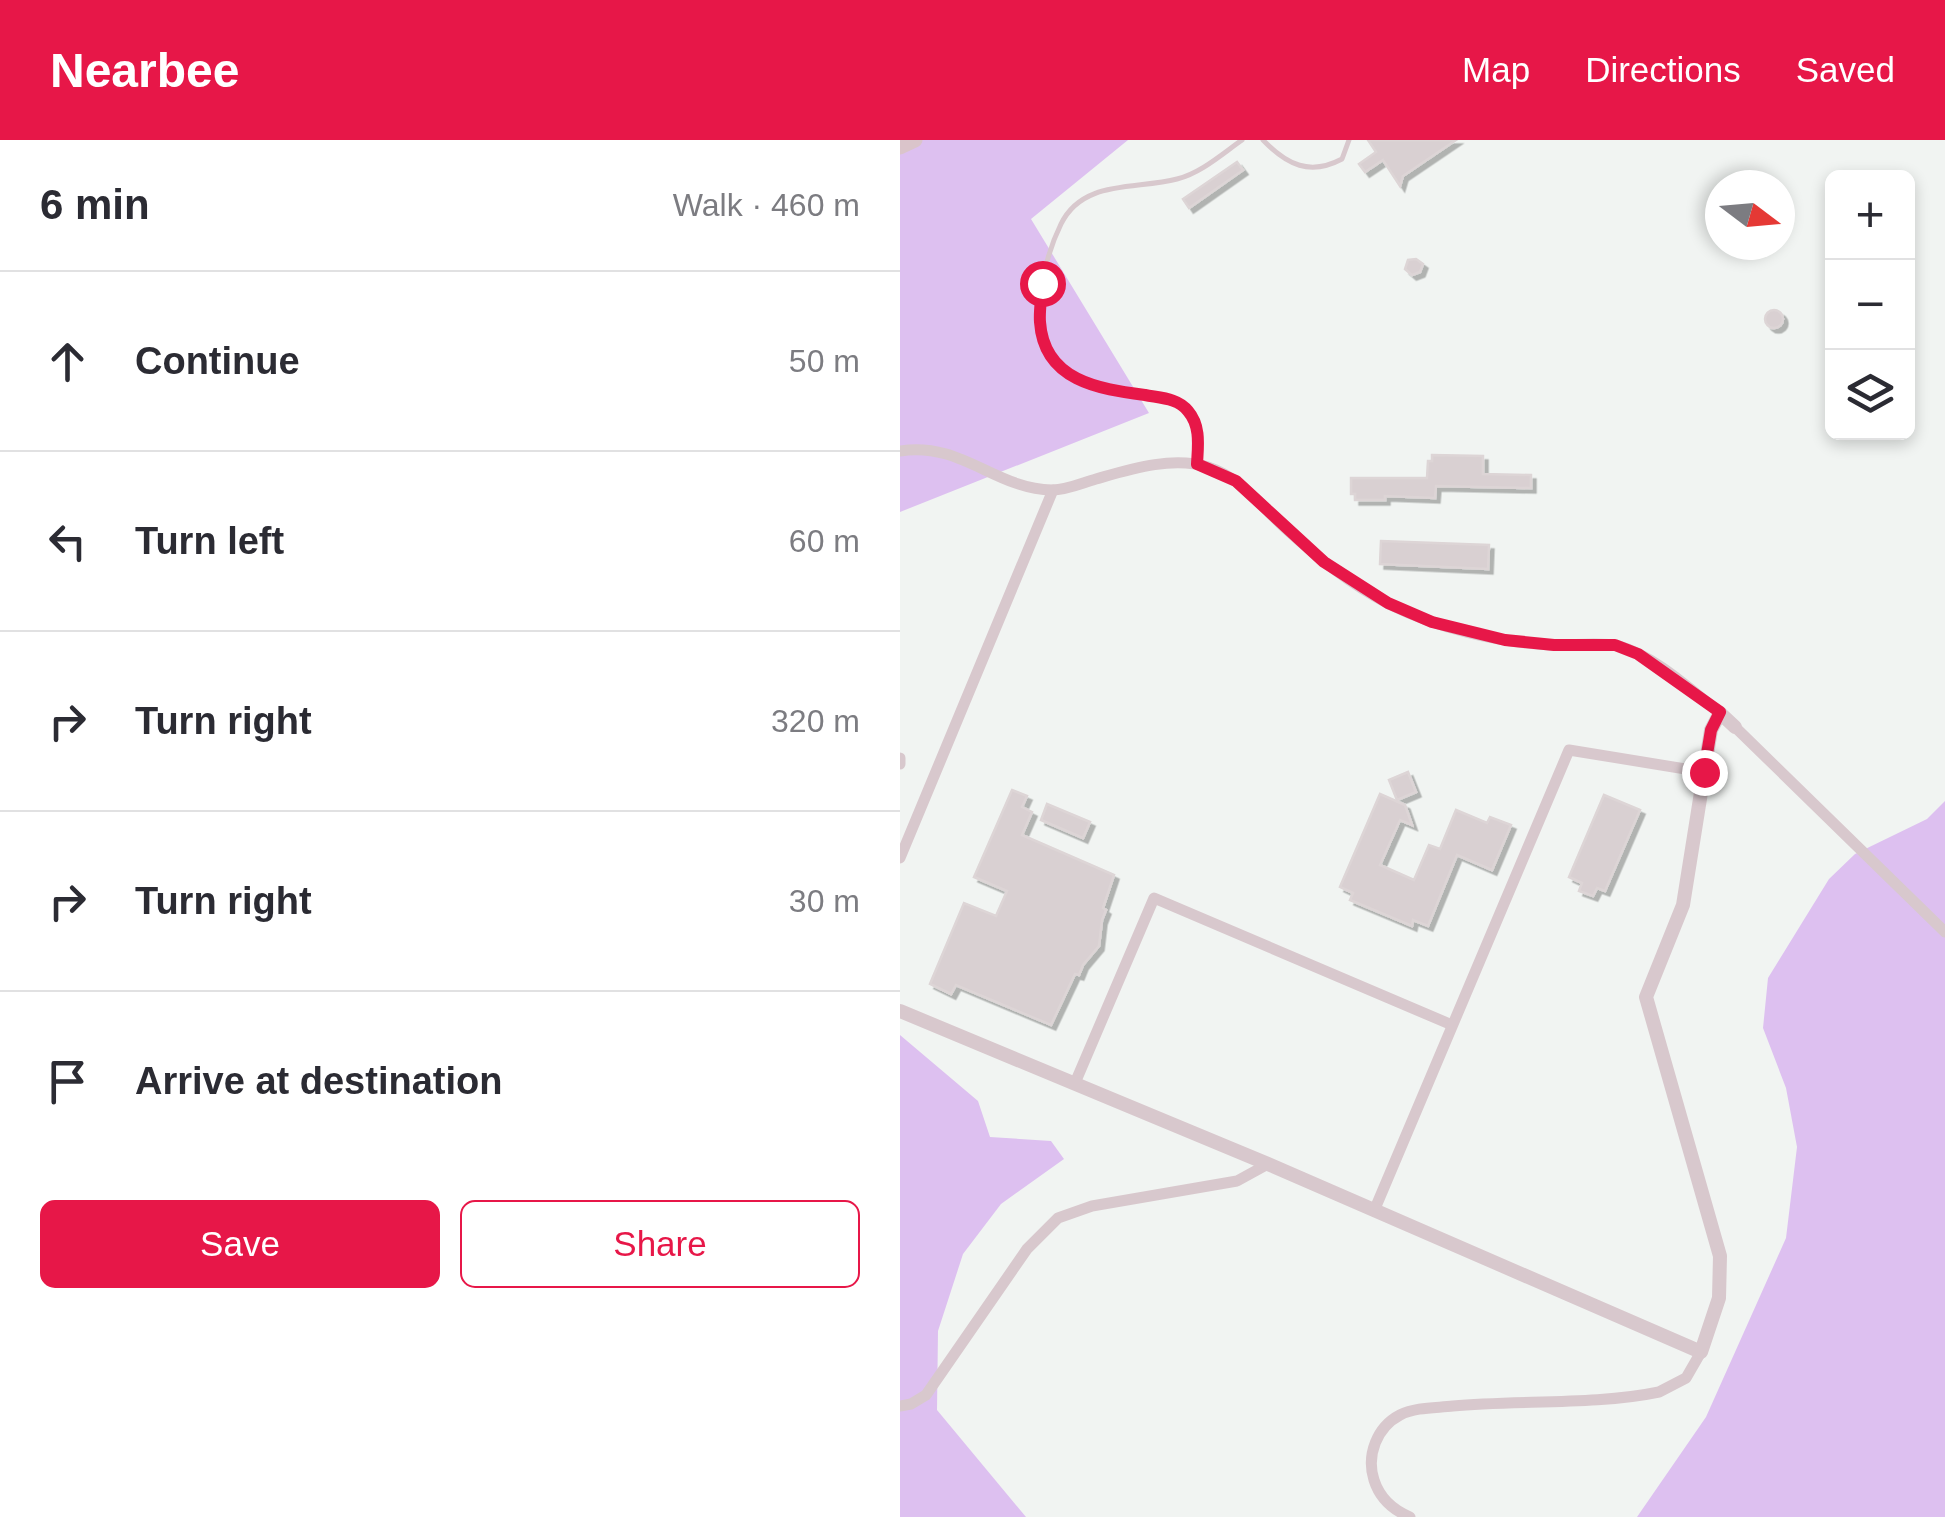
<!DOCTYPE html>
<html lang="en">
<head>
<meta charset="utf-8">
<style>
  :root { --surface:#fff; --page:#f7f7f7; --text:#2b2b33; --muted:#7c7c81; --line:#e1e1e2; --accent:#e71748 }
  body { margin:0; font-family:Arial,sans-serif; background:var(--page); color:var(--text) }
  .controls { position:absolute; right:30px; top:30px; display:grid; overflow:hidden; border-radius:15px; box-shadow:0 5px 15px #0003 }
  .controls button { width:90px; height:90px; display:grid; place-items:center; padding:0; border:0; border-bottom:2px solid var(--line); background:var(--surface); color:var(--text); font:50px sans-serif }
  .compass { position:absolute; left:805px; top:30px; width:90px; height:90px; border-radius:50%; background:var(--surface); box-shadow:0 5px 15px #0003; rotate:106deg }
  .stop { position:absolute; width:30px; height:30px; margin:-22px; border:8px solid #e71748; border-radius:50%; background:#fff }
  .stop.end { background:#e71748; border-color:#fff; box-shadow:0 2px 10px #0008 }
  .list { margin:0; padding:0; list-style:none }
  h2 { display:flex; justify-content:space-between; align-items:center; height:130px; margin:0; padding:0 40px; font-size:42px }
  h2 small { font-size:32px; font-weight:400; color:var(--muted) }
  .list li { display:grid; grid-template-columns:65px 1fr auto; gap:30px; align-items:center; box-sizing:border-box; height:180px; padding:0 40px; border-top:2px solid var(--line) }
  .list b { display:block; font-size:38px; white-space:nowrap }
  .list em { font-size:32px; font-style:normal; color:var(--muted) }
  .actions { display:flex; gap:20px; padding:30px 40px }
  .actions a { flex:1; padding:22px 0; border:2px solid var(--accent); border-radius:15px; text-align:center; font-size:35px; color:var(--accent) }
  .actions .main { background:var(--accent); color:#fff }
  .icon { flex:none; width:55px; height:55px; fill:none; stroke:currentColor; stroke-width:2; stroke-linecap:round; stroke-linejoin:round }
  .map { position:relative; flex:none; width:1045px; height:1377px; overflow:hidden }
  header { display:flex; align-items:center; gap:60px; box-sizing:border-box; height:140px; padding:0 50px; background:var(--accent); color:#fff }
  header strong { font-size:48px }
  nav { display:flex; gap:55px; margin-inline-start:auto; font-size:35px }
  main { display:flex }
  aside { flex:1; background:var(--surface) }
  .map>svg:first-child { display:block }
</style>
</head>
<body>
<header>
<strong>Nearbee</strong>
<nav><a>Map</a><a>Directions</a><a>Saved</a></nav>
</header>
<main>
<aside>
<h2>6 min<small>Walk · 460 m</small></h2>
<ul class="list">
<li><svg class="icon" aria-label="ahead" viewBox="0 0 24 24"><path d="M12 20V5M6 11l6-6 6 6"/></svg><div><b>Continue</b></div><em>50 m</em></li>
<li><svg class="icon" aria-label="left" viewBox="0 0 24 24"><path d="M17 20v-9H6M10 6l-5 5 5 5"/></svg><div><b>Turn left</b></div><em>60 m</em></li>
<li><svg class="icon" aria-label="right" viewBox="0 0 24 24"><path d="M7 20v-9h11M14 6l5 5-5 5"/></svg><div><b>Turn right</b></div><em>320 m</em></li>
<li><svg class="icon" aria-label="right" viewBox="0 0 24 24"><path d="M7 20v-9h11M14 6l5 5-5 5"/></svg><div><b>Turn right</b></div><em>30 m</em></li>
<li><svg class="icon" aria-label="arrive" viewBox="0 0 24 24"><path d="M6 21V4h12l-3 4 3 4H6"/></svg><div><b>Arrive at destination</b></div></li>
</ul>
<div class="actions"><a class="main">Save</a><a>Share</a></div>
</aside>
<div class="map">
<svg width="1045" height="1377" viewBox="0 0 1045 1377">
  <defs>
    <filter id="shadow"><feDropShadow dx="4.5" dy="4.5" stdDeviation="0" flood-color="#0004"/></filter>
  </defs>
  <rect width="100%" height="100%" fill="#f1f4f2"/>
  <g fill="#ddc0f0">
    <polygon points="0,0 228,0 131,79 249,273 0,372"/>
    <polygon points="1045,661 1045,1377 737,1377 806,1277 886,1098 897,1007 886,948 863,888 868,838 929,739 955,714 1027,679"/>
    <polygon points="0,895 78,961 90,997 151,1001 164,1019 101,1064 63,1114 38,1191 37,1270 126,1377 0,1377"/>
  </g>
  <g fill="#d9d0d2" stroke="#ddd5d6" stroke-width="2.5" filter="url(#shadow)">
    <polygon points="468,0 556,0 503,36 500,46 483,20 465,32 459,24 476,12"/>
    <polygon points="337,22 343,30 289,68 283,59"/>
    <polygon points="516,119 523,124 520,132 512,135 505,129 508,120"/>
    <circle cx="874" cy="179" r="9"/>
    <polygon points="532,315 583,316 583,334 631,335 631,348 536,346 535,358 485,356 485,360 455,360 455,354 451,354 451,338 527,338 528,321 532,321"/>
    <polygon points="481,401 589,405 588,429 480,424"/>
    <polygon points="508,632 516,652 497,660 489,640"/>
    <polygon points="112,650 127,656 122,667 132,672 122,695 214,735 203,768 206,770 202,780 199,806 183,825 179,835 175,834 151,885 56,845 51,854 30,844 64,763 96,776 107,751 74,737"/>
    <polygon points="480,654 505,665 512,685 500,680 480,725 514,740 529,705 540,709 556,670 587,683 590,677 611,685 592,730 557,715 528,786 513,780 512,786 450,760 453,753 440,747"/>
    <polygon points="704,655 740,670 705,751 697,748 693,756 679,751 682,743 669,737"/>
    <polygon points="147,664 190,682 183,698 141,680"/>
  </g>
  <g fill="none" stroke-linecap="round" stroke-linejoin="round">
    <g stroke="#d8c8cd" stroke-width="5">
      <path d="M363 0C387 25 410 36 442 19L449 0"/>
      <path d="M297 324C298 306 300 288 289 272 270 247 222 256 195 248 123 226 135 137 161 84 183 39 236 50 277 39 301 33 322 14 342 0"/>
    </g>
    <g stroke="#d8c8cd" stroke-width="11">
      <path d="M0 311C61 301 95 349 152 350 167 350 182 343 196 339 231 329 272 316 308 327 340 337 361 366 385 388 417 417 450 444 489 464 538 488 596 502 650 505 673 506 697 501 719 506 755 516 791 550 820 573"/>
      <polyline points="835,587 1045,792"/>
      <polyline points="0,618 0,624"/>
      <polyline points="0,718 153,350"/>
      <polyline points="175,943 254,758 552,885"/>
      <polyline points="474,1071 669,610 804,632"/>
      <polyline points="0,1266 11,1264 26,1255 127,1109 158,1078 192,1066 337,1041 368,1024"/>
      <path d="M510 1377C493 1370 480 1359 474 1340 466 1315 477 1287 500 1275 516 1267 536 1268 553 1266 618 1260 697 1265 759 1252L786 1238 801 1212"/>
    </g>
    <polyline stroke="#d8c8cd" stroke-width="14" points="0,871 368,1024 801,1212 819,1158 820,1116 746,857 783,765 811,590 820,573 835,587"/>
    <polyline stroke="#dac4ca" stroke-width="15" points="0,7 15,0"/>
  </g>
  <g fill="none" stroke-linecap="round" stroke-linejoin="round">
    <path stroke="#e71748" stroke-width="12" d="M142 143C142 156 139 170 140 182 144 241 199 249 245 255 260 258 278 258 288 271 301 286 298 306 297 324L336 341 424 422 488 463 532 482 605 500 654 505H715L738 514 820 572 811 590 804 632"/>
  </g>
</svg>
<div class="controls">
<button>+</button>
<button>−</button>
<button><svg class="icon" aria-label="layers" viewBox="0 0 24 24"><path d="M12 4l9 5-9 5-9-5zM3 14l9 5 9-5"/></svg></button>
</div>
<svg class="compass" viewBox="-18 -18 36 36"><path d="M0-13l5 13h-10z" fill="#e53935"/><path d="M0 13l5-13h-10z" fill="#7c7c81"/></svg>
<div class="stop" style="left:142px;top:143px"></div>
<div class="stop end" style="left:804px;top:632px"></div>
</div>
</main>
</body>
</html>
